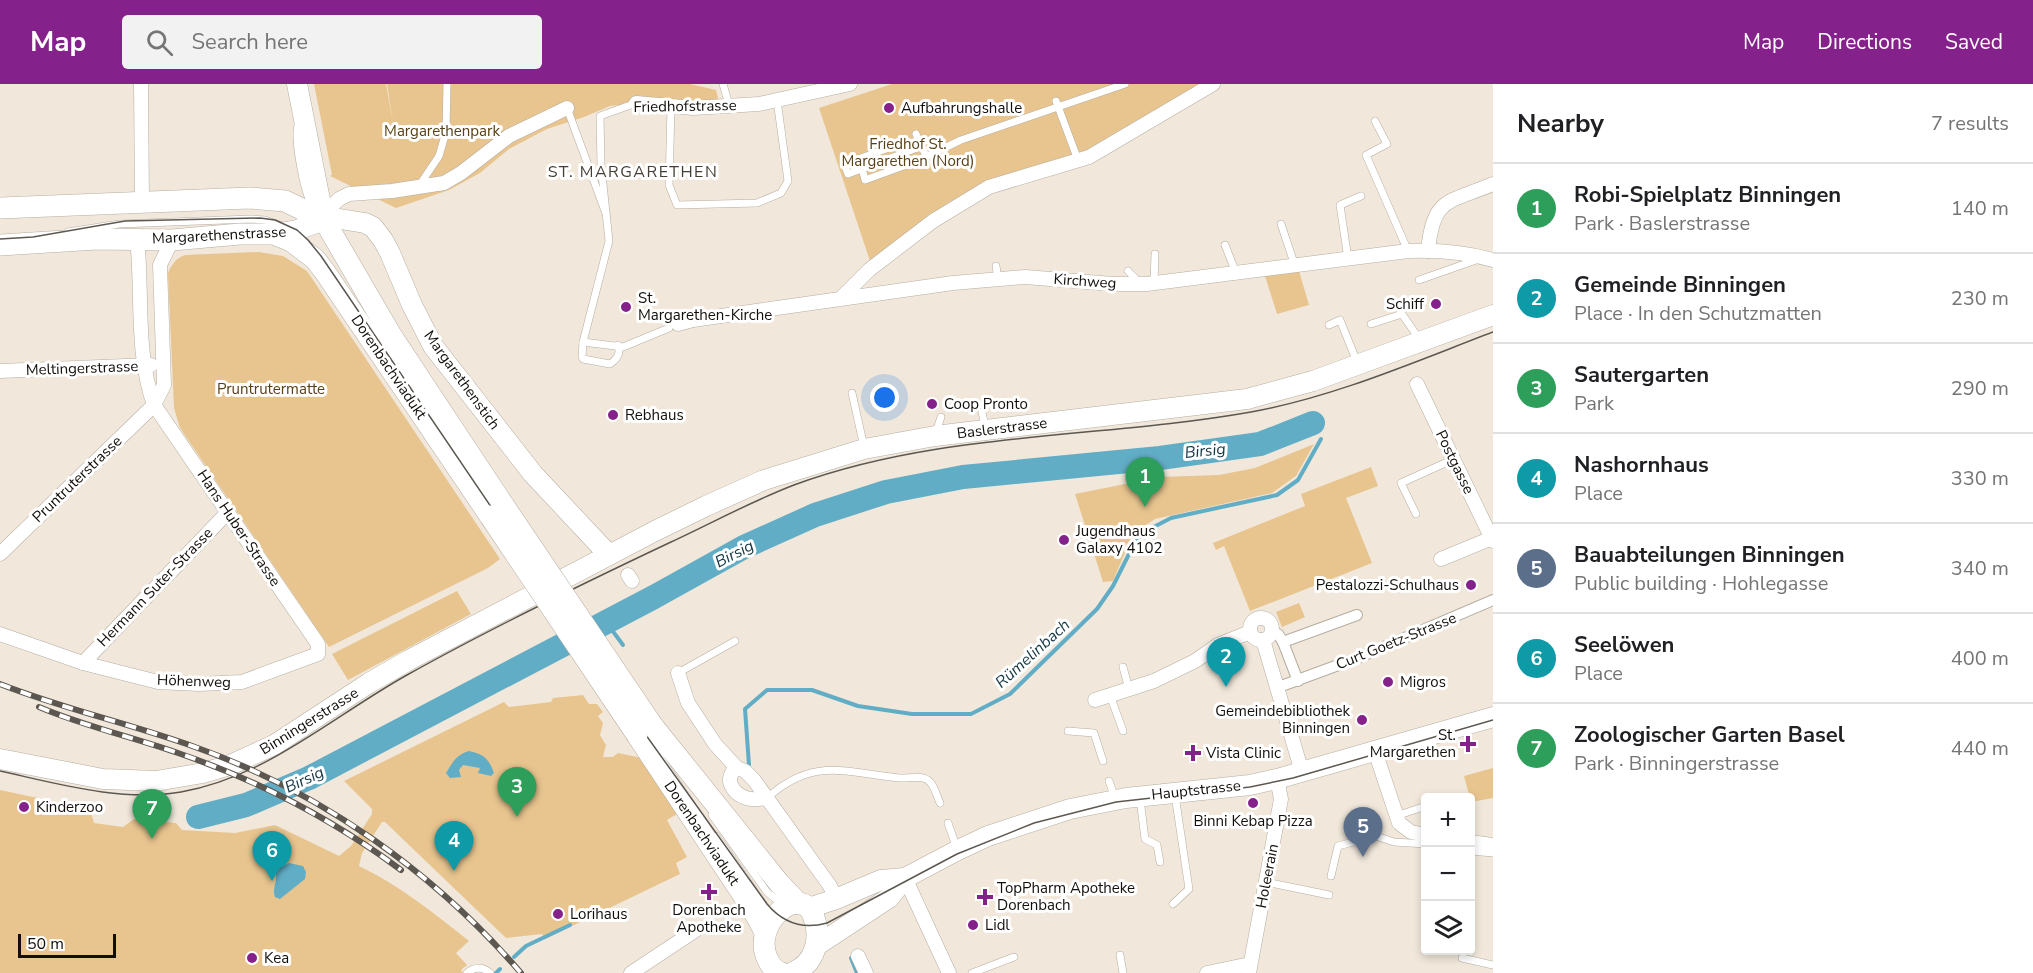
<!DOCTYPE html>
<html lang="en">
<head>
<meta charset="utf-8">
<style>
  :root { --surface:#fff; --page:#f2f2f2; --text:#202124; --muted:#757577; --line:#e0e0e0; --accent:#85218a }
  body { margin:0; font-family:"Nunito Sans",sans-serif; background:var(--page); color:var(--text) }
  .controls { position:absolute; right:18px; bottom:18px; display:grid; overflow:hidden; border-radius:6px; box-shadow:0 3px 9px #0003 }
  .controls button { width:54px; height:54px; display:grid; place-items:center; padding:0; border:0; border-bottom:2px solid var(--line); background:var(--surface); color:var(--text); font:30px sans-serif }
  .scale { position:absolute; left:18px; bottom:15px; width:98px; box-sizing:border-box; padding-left:6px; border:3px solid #120f0b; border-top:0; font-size:16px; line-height:21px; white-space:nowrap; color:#120f0b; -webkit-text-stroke:4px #fff; paint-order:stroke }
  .you { position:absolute; left:885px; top:314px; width:21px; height:21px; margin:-15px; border:4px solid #fff; border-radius:50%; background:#1a73e8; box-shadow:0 0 0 9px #1a73e833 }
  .badge { display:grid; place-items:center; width:39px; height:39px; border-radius:50%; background:var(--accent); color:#fff; font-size:20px; font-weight:700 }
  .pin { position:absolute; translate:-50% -50px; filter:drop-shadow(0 2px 3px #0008) }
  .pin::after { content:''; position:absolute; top:32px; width:21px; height:18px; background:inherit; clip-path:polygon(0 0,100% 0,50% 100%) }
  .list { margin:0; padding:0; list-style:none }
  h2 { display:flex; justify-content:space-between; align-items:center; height:78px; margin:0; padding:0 24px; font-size:26px }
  h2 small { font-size:20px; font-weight:400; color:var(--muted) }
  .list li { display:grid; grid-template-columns:39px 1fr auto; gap:18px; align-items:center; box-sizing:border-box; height:90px; padding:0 24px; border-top:2px solid var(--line) }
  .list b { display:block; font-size:22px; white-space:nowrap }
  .list p { margin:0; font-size:20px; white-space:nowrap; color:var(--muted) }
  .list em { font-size:20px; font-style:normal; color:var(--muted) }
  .icon { flex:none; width:33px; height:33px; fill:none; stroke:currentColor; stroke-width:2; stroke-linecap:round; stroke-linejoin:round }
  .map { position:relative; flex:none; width:1493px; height:889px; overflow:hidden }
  header { display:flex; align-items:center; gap:36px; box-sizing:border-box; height:84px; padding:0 30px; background:var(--accent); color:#fff }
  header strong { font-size:28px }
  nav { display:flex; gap:33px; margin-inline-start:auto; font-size:21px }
  .search { width:420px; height:54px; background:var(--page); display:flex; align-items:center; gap:15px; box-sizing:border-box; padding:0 21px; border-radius:6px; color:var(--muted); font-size:22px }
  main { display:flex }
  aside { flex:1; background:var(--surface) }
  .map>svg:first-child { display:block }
</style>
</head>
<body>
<header>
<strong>Map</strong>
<div class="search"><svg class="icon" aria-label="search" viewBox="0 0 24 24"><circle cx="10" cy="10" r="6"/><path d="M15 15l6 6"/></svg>Search here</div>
<nav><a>Map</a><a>Directions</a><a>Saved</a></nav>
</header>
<main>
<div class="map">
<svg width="1493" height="889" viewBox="0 0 1493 889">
  <rect width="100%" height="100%" fill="#f1e8db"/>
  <g fill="#e8c58f">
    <polygon points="314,0 386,0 393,38 387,0 690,0 716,6 720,22 636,19 610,22 584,33 547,45 509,65 480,89 449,106 396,124 330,92 332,91"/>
    <polygon points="892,0 1212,0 1089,73 982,102 871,180 819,24"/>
    <path d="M259 168 283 172 307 187 500 475 488 484 329 563 180 344 174 324 168 189C172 180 175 175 185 171Z"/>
    <polygon points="1299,187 1309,221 1277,230 1265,192"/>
    <polygon points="1314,360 1296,392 1272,409 1155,435 1140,445 1127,464 1113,497 1103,498 1075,410 1160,393 1219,391 1255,384"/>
    <polygon points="1371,383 1378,402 1346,414 1372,479 1250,527 1224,462 1216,466 1213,459 1305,422 1301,410"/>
    <polygon points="457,507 471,530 348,596 332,570"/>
    <polygon points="1299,519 1305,533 1282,543 1276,528"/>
    <path d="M583 611 589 620H597L603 628 598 632 603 639 600 651 606 661 603 673H613L618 669 642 674 677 730 667 736 687 773 676 779 680 790 545 855 542 850 506 854 385 738H382L362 769 359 782C399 801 434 829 469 857L456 869 467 881 461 886 463 889H0V706L90 725 94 739 123 743 134 735 176 739 182 746 235 749 275 741 339 772 351 762 372 730V725L344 697 504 618 509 623 551 618 553 614Z"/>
    <polygon points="1493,684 1493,714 1471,718 1464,692"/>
  </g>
  <g fill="#62adc6">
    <path d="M469 667C484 670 489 675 494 689L491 692 478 689 480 684 463 681 459 686 461 693 450 694 446 689C453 678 456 671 469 667Z"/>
    <path d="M289 779 303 782 306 788 305 795 280 815 275 813C272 804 277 799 276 790L280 784Z"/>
  </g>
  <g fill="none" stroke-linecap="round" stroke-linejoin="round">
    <g stroke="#62adc6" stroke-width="4">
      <polyline points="606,538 623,561"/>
      <polyline points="749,681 745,625 767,606 812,606 858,622 912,630 971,630 1010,610 1097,525 1113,502 1135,458 1146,447 1171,434 1277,411 1298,396 1321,355"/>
      <polyline points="514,873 526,862 570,841"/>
      <polyline points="851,874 857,889"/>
      <polyline points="496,889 500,885"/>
    </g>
    <polyline stroke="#62adc6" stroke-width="24" points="198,733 246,721 309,694 654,513 744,463 815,431 886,408 963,393 1160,374 1260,360 1313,339"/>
    <defs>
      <g id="service">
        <polyline points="723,0 729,21"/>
        <polyline points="1056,17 1078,76"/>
        <polyline points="636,19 600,32 601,81 609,157 583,258 623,263 669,244"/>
        <polyline points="671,23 669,101 677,121 757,119 781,109 788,97 777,16"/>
        <polyline points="567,24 605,127"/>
        <polyline points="1375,37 1387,60 1366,71 1408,167"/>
        <path d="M298 41C294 55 304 110 313 123"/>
        <polyline points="916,50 926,72"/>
        <polygon points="900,60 904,69 848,90 844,80"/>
        <polyline points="904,69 922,62"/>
        <polyline points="862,84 865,96 917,77 961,56 1125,0"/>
        <polyline points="419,102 439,72 446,48 447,0"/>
        <polyline points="1281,140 1295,182"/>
        <polyline points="68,148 119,140 251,135 265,136 286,143"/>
        <polyline points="1225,161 1236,189"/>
        <polyline points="1348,175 1340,121 1361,112"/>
        <polyline points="996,182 998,195"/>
        <polyline points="1128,187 1139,198"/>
        <polyline points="1419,196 1479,175"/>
        <polyline points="1154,199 1155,170"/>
        <polyline points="1371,240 1402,230 1420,256"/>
        <polyline points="1329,241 1340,236 1357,278"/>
        <path d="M583 258 582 273 583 275 610 280C617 275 621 270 618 261"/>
        <polyline points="852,309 864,363"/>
        <polyline points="982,328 985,343"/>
        <polyline points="935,351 941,333"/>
        <polyline points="1416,430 1401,399 1454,375"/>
        <polyline points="1123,583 1129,605"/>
        <polyline points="678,589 735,557"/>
        <polyline points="1110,611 1123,647"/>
        <polyline points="1068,647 1094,649 1103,677"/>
        <polyline points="1109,697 1115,714"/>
        <path d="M767 714C813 673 843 688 899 694 908 695 923 690 930 698 935 703 937 713 940 719"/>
        <polyline points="1140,715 1145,755 1157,761 1160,778"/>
        <polyline points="712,731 767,808 783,821"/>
        <polyline points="1396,732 1426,722"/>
        <polyline points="948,739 957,765"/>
        <polyline points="716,752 771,831"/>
        <polyline points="1470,767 1493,769"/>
        <polyline points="1331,792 1338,762 1376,752 1394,758 1426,760"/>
        <polyline points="1266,798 1329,811"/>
        <polyline points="1173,820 1189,805 1175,711"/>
        <polyline points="1120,871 1123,889"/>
        <polyline points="1462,874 1493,881"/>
        <path d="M467 889C474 883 482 882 490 889"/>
        <polyline points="972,889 1014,873"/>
      </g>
      <g id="pedestrian">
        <polyline points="1271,549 1278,550 1283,558 1357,531"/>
        <polyline points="1283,558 1298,597"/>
        <polyline points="1276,604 1360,573 1493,516"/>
      </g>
      <g id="minor">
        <polyline points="141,0 142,118"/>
        <polyline points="636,19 693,24 759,20 850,0"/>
        <polyline points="324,136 330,124 339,115 349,110 392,107 444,99 461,89 509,52 567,24"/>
        <path d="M1428 167C1433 112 1449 119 1493 100"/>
        <polyline points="842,213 869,186 933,137 989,103 1089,73 1213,0"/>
        <path d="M678 240 693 236 953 199 1025 193 1113 200H1147L1408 167C1437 166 1465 168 1493 176"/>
        <polyline points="0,287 151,281"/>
        <polyline points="1417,300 1493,457"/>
        <polyline points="0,470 154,321 164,301 160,181 172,156"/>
        <polyline points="1441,475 1492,454"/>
        <polyline points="628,491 632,497"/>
        <circle cx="1261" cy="545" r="11"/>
        <path d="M0 550 83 579 158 598 199 600 242 598 318 570V560L154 321C135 268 143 209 137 154"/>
        <polyline points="1263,556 1302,688"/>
        <polyline points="83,579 228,428"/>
        <polyline points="678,589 688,619 715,660 737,684 745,687 754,696 830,802 836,815"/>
        <polyline points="1095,616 1154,597 1195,577 1218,561 1250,548"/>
        <polyline points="1375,667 1399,739 1411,748 1426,751"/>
        <path d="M737 684C723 694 732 709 746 714 752 716 761 715 767 714"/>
        <polyline points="1470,758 1493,761"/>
        <polyline points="905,794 949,889"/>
        <polyline points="858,872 866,889"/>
        <polyline points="631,889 696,846"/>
        <polyline points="1207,889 1250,880"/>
        <polyline points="1249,889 1281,715 1277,695"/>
      </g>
      <g id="secondary">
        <polyline points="297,0 324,136"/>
        <polyline points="274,150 297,146 324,136 340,135 365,139 373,143 383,156 390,169 412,221 433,262 533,390 609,471"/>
        <polyline points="0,675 103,695 156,697 203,689 230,681 274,661 369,599 409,576 655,447 706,422 764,396 864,365 935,352 1247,315 1313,297 1493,231"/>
        <polyline points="809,824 836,815 881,796 905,794 958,766 988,752 1070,725 1126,714 1250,701 1277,695 1493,633"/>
        <polyline points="816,862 889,814 905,794"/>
      </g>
      <g id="primary">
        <polyline points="0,124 250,114 285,117 324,136 391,251 504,422"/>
        <polyline points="0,161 97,155 172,156 240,150 274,150 291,157 315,175 325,188 490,432"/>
        <polyline points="652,641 779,799 799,820"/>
        <polyline points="637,651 753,826 765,848"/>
        <path d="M782 889C774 887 770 881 767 874 752 839 800 799 813 831 822 853 816 880 792 889"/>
      </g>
    </defs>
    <use href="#service" stroke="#b5ada1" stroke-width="8"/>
    <use href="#pedestrian" stroke="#b5ada1" stroke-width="12"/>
    <use href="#minor" stroke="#b5ada1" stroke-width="15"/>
    <use href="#secondary" stroke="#b5ada1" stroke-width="21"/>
    <use href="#primary" stroke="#b5ada1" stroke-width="22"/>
    <use href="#service" stroke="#fff" stroke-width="7"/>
    <use href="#pedestrian" stroke="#fff" stroke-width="10"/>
    <use href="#minor" stroke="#fff" stroke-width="14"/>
    <use href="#secondary" stroke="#fff" stroke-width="20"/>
    <use href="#primary" stroke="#fff" stroke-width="21"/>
    <g stroke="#5c5750" stroke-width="1.5">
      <path d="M0 155 33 153 125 137 260 134 275 136 297 146 308 156 321 172 643 647 767 820C783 839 802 846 827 839L957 770 1034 739 1116 718 1250 703 1293 694 1493 636"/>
      <path d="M0 687C59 700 120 718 181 708 267 693 333 632 407 591 493 543 582 500 671 458 712 439 752 417 794 401 941 347 1099 355 1251 328 1334 313 1414 278 1493 248"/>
    </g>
    <defs>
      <g id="rail">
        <path d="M0 600C64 625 131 640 195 663 321 708 434 788 521 889"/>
        <path d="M39 623C84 642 132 653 178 669 257 696 334 736 401 786"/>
      </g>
    </defs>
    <use href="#rail" stroke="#5c5750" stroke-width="6"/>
    <use href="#rail" stroke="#fff" stroke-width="4" stroke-dasharray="11" stroke-linecap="butt"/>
    <defs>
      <g id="primary-bridge">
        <polyline points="504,422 652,641"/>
        <polyline points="490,432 637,651"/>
      </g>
    </defs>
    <use href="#primary-bridge" stroke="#b5ada1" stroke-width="22" stroke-linecap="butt"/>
    <use href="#primary-bridge" stroke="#fff" stroke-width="21"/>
  </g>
  <g fill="#85218a" stroke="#fff" stroke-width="2">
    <circle cx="889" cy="24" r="6"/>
    <circle cx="1436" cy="220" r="6"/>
    <circle cx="626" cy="223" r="6"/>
    <circle cx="932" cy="320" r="6"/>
    <circle cx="613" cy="331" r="6"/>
    <circle cx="1064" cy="456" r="6"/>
    <circle cx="1471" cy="501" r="6"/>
    <circle cx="1388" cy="598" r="6"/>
    <circle cx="1362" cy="636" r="6"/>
    <path d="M1465 651h6v6h6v6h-6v6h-6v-6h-6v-6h6z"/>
    <path d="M1190 660h6v6h6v6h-6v6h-6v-6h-6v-6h6z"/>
    <circle cx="1253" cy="719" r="6"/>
    <circle cx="24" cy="723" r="6"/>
    <path d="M706 799h6v6h6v6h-6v6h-6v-6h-6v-6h6z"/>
    <path d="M982 804h6v6h6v6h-6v6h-6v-6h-6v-6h6z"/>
    <circle cx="558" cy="830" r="6"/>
    <circle cx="973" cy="841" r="6"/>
    <circle cx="252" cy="874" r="6"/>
  </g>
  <g text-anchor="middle" stroke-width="6" stroke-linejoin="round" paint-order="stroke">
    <g font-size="15" fill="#120f0b" stroke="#fff">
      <text transform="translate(685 22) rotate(-1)" y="5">Friedhofstrasse</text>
      <text transform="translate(219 151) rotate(-3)" y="5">Margarethenstrasse</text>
      <text transform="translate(1085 197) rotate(4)" y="5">Kirchweg</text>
      <text transform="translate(389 283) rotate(56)" y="5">Dorenbachviadukt</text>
      <text transform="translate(82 284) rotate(-2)" y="5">Meltingerstrasse</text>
      <text transform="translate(462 296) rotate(54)" y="5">Margarethenstich</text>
      <text transform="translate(1002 344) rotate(-7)" y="5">Baslerstrasse</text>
      <text transform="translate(1455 378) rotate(64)" y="5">Postgasse</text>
      <text transform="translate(77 395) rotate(-44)" y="5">Pruntruterstrasse</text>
      <text transform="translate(239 444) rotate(56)" y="5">Hans Huber-Strasse</text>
      <text transform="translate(155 503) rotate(-46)" y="5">Hermann Suter-Strasse</text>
      <text transform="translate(1396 557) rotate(-22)" y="5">Curt Goetz-Strasse</text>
      <text transform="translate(194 597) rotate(2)" y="5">Höhenweg</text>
      <text transform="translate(309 637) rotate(-32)" y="5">Binningerstrasse</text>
      <text transform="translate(1196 706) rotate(-6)" y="5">Hauptstrasse</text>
      <text transform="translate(702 749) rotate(56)" y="5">Dorenbachviadukt</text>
      <text transform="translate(1267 792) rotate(-79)" y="5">Holeerain</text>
    </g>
    <g font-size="15" fill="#120f0b" stroke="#fff" text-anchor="start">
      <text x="901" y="29">Aufbahrungshalle</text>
      <text x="638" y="219">St.<tspan x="638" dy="17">Margarethen-Kirche</tspan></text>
      <text x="1424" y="225" text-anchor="end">Schiff</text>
      <text x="944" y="325">Coop Pronto</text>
      <text x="625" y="336">Rebhaus</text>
      <text x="1076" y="452">Jugendhaus<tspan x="1076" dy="17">Galaxy 4102</tspan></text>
      <text x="1459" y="506" text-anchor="end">Pestalozzi-Schulhaus</text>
      <text x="1400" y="603">Migros</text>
      <text x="1350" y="632" text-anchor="end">Gemeindebibliothek<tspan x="1350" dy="17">Binningen</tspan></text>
      <text x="1456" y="656" text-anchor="end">St.<tspan x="1456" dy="17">Margarethen</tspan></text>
      <text x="1206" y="674">Vista Clinic</text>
      <text x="36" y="728">Kinderzoo</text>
      <text x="1253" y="742" text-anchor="middle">Binni Kebap Pizza</text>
      <text x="997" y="809">TopPharm Apotheke<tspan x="997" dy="17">Dorenbach</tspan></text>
      <text x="709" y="831" text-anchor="middle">Dorenbach<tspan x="709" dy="17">Apotheke</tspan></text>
      <text x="570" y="835">Lorihaus</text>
      <text x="985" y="846">Lidl</text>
      <text x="264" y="879">Kea</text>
    </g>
    <g font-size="15" fill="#594015" stroke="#fff">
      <text x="442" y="52">Margarethenpark</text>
      <text x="908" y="65">Friedhof St.<tspan x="908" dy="17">Margarethen (Nord)</tspan></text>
      <text x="271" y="310">Pruntrutermatte</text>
    </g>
    <g font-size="16" letter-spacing="1.5" fill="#443d33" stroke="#fff">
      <text x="633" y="93">ST. MARGARETHEN</text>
    </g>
    <g font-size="16" font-style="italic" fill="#133743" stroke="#fff">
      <text transform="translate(1205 366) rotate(-6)" y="6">Birsig</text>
      <text transform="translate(734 469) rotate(-27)" y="6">Birsig</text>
      <text transform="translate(1032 569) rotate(-42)" y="6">Rümelinbach</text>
      <text transform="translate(304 695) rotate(-25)" y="6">Birsig</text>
    </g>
  </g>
</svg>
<div class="controls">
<button>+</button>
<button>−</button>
<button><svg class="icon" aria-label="layers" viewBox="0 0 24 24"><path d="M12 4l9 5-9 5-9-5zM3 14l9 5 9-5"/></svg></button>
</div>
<div class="scale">50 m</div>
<div class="you"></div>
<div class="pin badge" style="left:1145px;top:423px;background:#2e9e5b">1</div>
<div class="pin badge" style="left:1226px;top:603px;background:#0f9aa8">2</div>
<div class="pin badge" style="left:517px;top:733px;background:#2e9e5b">3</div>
<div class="pin badge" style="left:454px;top:787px;background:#0f9aa8">4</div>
<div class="pin badge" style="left:1363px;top:773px;background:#5c6f8a">5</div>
<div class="pin badge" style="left:272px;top:797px;background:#0f9aa8">6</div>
<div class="pin badge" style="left:152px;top:755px;background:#2e9e5b">7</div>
</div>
<aside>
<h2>Nearby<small>7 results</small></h2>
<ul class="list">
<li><span class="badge" style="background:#2e9e5b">1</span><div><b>Robi-Spielplatz Binningen</b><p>Park · Baslerstrasse</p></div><em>140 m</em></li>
<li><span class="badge" style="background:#0f9aa8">2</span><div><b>Gemeinde Binningen</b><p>Place · In den Schutzmatten</p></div><em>230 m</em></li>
<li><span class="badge" style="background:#2e9e5b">3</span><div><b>Sautergarten</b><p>Park</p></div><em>290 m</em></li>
<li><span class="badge" style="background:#0f9aa8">4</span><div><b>Nashornhaus</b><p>Place</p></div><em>330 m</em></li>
<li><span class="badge" style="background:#5c6f8a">5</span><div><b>Bauabteilungen Binningen</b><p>Public building · Hohlegasse</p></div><em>340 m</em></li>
<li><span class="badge" style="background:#0f9aa8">6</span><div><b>Seelöwen</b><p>Place</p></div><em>400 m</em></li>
<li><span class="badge" style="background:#2e9e5b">7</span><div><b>Zoologischer Garten Basel</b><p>Park · Binningerstrasse</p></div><em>440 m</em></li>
</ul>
</aside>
</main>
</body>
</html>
